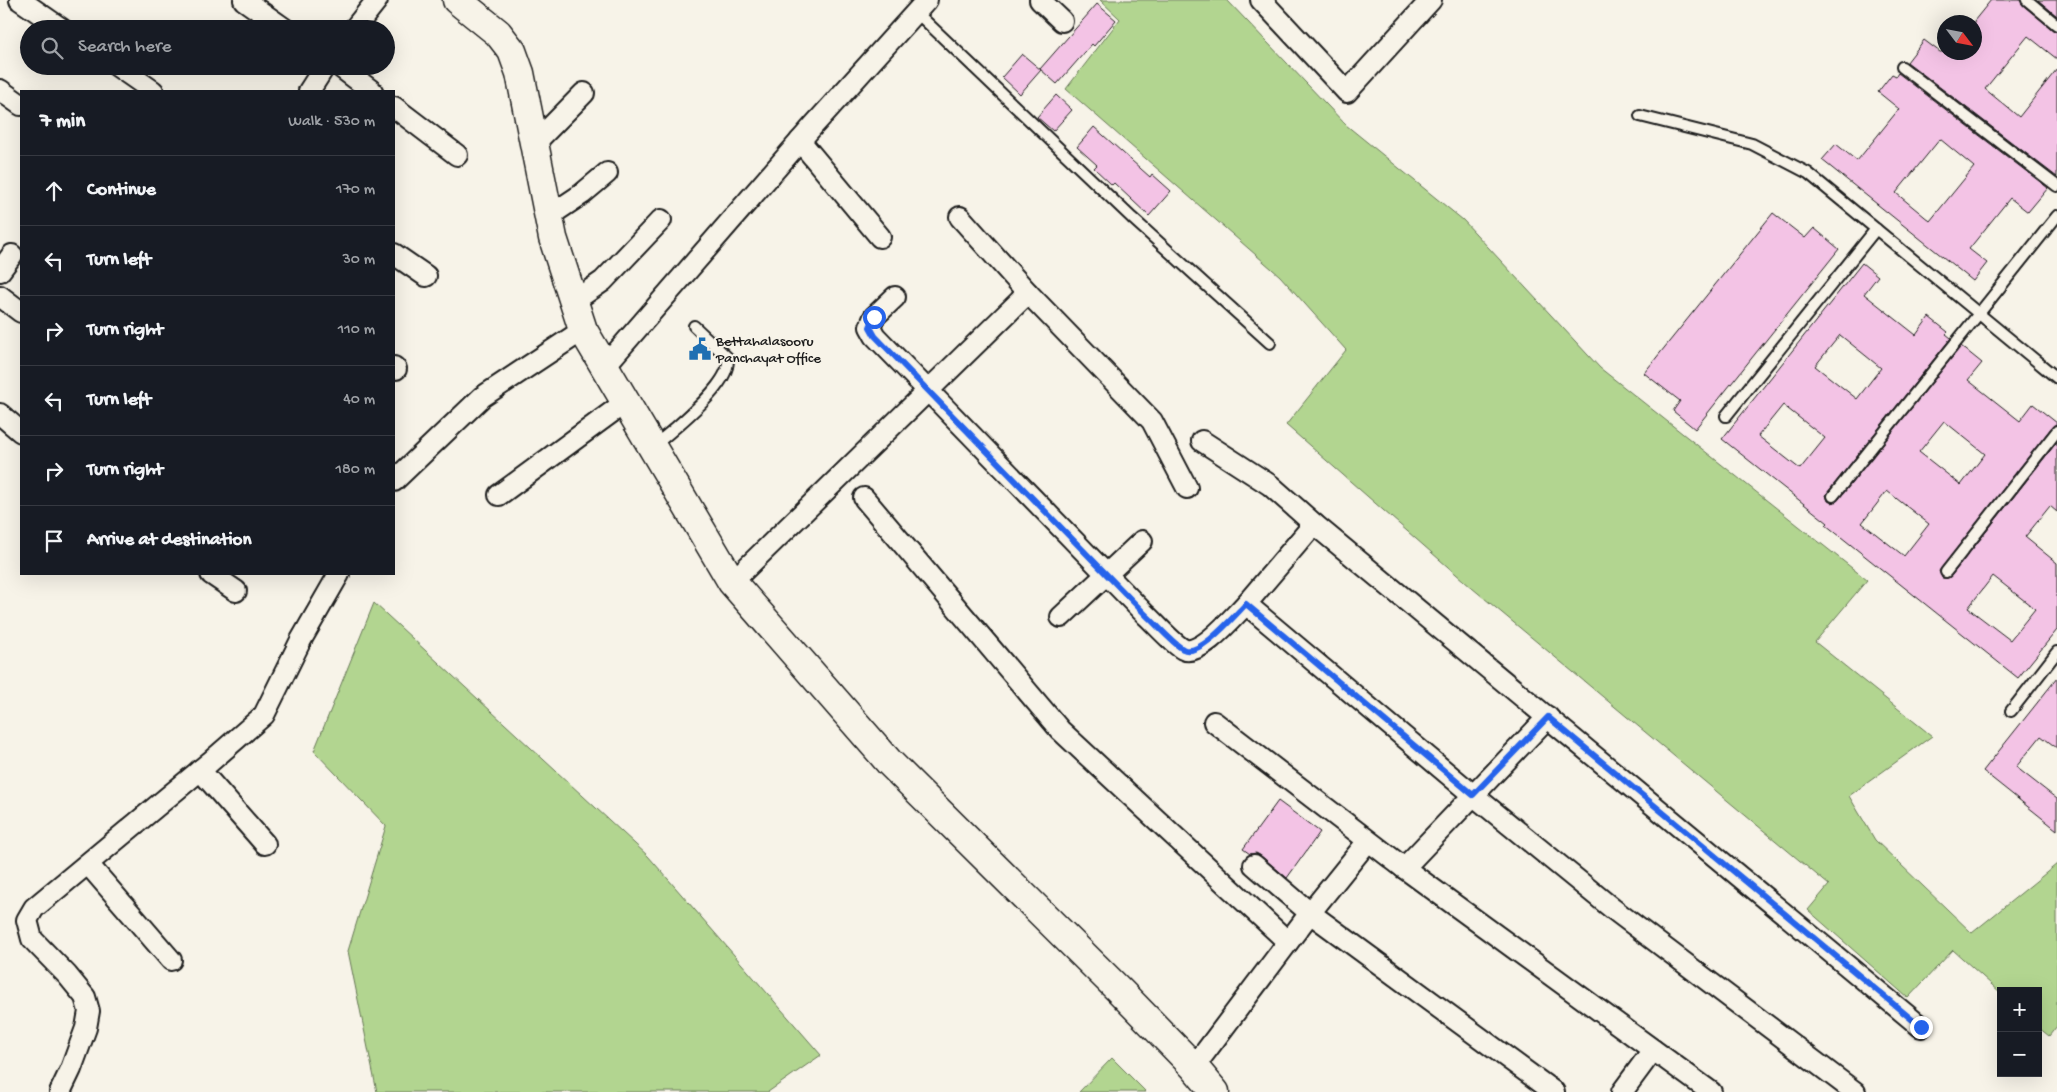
<!DOCTYPE html>
<html lang="en">
<head>
<meta charset="utf-8">
<style>
  :root { --surface:#171b24; --page:#242831; --text:#f1f3f6; --muted:#9ea1a6; --line:#363941 }
  body { margin:0; font-family:"Gochi Hand",sans-serif; background:var(--page); color:var(--text) }
  .controls { position:absolute; right:15px; bottom:15px; display:grid; overflow:hidden; border-radius:0px; box-shadow:0 5px 20px #0002 }
  .controls button { width:45px; height:45px; display:grid; place-items:center; padding:0; border:0; border-bottom:1px solid var(--line); background:var(--surface); color:var(--text); font:25px sans-serif }
  .compass { position:absolute; left:1937px; top:15px; width:45px; height:45px; border-radius:50%; background:var(--surface); box-shadow:0 5px 20px #0002; rotate:122deg }
  .stop { position:absolute; width:15px; height:15px; margin:-11px; border:4px solid #2563eb; border-radius:50%; background:#fff }
  .stop.end { background:#2563eb; border-color:#fff; box-shadow:0 1px 5px #0008 }
  .list { margin:0; padding:0; list-style:none }
  h2 { display:flex; justify-content:space-between; align-items:center; height:65px; margin:0; padding:0 20px; font-size:21px }
  h2 small { font-size:16px; font-weight:400; color:var(--muted) }
  .list li { display:grid; grid-template-columns:32px 1fr auto; gap:15px; align-items:center; box-sizing:border-box; height:70px; padding:0 20px; border-top:1px solid var(--line) }
  .list b { display:block; font-size:19px; white-space:nowrap }
  .list em { font-size:16px; font-style:normal; color:var(--muted) }
  .icon { flex:none; width:28px; height:28px; fill:none; stroke:currentColor; stroke-width:2; stroke-linecap:round; stroke-linejoin:round }
  .map { position:relative; flex:none; width:2057px; height:1092px; overflow:hidden }
  .search { position:absolute; background:var(--surface); box-shadow:0 5px 20px #0002; left:20px; top:20px; width:375px; height:55px; display:flex; align-items:center; gap:12px; box-sizing:border-box; padding:0 18px; border-radius:28px; color:var(--muted); font-size:19px }
  .panel { position:absolute; background:var(--surface); box-shadow:0 5px 20px #0002; left:20px; top:90px; width:375px; height:485px; border-radius:0px }
  .map>svg:first-child { display:block }
</style>
</head>
<body>
<div class="map">
<svg width="2057" height="1092" viewBox="0 0 2057 1092">
  <rect width="100%" height="100%" fill="#f7f3e8"/>
  <filter id="ink" filterUnits="userSpaceOnUse"><feTurbulence type="fractalNoise" baseFrequency=".02" numOctaves="2"/><feDisplacementMap in="SourceGraphic" scale="10" xChannelSelector="R" yChannelSelector="G"/><feConvolveMatrix kernelMatrix="1 2 1 2 8 2 1 2 1" color-interpolation-filters="sRGB"/></filter>
  <g filter="url(#ink)">
    <g fill="#b2d590" stroke="#677856">
      <polygon points="1100,0 1227,0 1346,125 1463,220 1600,368 1867,580 1815,642 1932,736 1849,796 1875,840 1972,933 2057,864 2057,1026 2049,1036 2038,1027 2038,991 2001,991 2001,993 1953,950 1908,998 1808,910 1829,885 1472,588 1286,425 1346,350 1280,276 1066,89 1120,19"/>
      <polygon points="374,603 648,856 821,1055 768,1092 377,1092 348,951 386,826 314,751"/>
      <polygon points="1112,1058 1146,1092 1079,1092"/>
    </g>
    <g fill="#f3c3e5" stroke="#1c1c1c" fill-rule="evenodd">
      <polygon points="1991,0 2020,0 2023,5 2053,30 2057,32 2057,59 2028,36 1985,89 2019,117 2057,69 2057,177 1907,62 1924,40 1940,52 1974,52 1974,21"/>
      <polygon points="2038,0 2057,0 2057,16"/>
      <polygon points="1097,4 1116,20 1094,46 1092,44 1057,84 1040,69"/>
      <polygon points="1022,54 1041,70 1020,94 1002,77"/>
      <path d="M1898 73 2048 188 2028 212 2010 198 1969 249 1987 263 1973 281 1822 160 1836 144 1857 161 1899 109 1878 92 1892 74 1896 76ZM1940 139 1974 167 1930 221 1896 193Z"/>
      <polygon points="1056,95 1072,110 1053,131 1037,117"/>
      <polygon points="1094,127 1150,177 1152,174 1171,191 1149,216 1114,183 1112,185 1094,168 1097,165 1077,147"/>
      <polygon points="1773,213 1805,238 1814,228 1839,249 1695,429 1673,411 1680,401 1644,373"/>
      <path d="M1862 263 1878 276 1864 294 1916 335 1929 317 1948 332 1946 334 1951 338 1828 492 1826 495 1828 501 1832 503 1838 500 1961 346 1982 363 1968 380 2020 421 2033 404 2057 423 2052 427 1939 571 1942 578H1948L1951 576 2057 442V512L2050 506 2025 537 2057 563V630L2018 678 1826 525 1828 523 1722 439ZM1840 335 1881 368 1857 399 1815 366ZM1783 405 1825 438 1800 469 1758 436ZM1944 421 1985 454 1961 485 1919 452ZM1887 491 1929 524 1904 556 1862 523ZM1993 576 2035 609 2010 640 1968 608Z"/>
      <polygon points="2057,678 2057,748 2041,736 2016,767 2057,799 2057,830 1983,771"/>
      <polygon points="1278,801 1320,832 1287,878 1261,856 1256,853 1250,854 1243,849"/>
    </g>
    <g fill="none" stroke-linecap="round" stroke-linejoin="round">
      <defs>
        <g id="lane">
          <polyline points="2027,0 2057,25"/>
          <polyline points="916,12 1132,218 1270,343"/>
          <polyline points="1902,67 2057,186"/>
          <polyline points="1640,116 1752,144 1808,173 2057,378"/>
          <polyline points="1726,416 1876,229"/>
          <path d="M654 446C672 430 736 381 727 357L694 326"/>
          <polyline points="1833,496 2057,216"/>
          <polyline points="1946,572 2057,431"/>
          <polyline points="2011,711 2057,652"/>
        </g>
        <g id="street">
          <polyline points="20,0 62,29"/>
          <polyline points="244,0 285,29"/>
          <polyline points="1040,0 1062,21"/>
          <polyline points="1261,0 1347,92 1431,0"/>
          <polyline points="354,29 377,0"/>
          <polyline points="117,66 153,91"/>
          <polyline points="339,66 372,91"/>
          <polyline points="0,90 21,105"/>
          <polyline points="309,91 325,66"/>
          <polyline points="394,107 457,155"/>
          <polyline points="800,141 880,237"/>
          <polyline points="534,144 584,93"/>
          <polyline points="549,216 582,194 607,173"/>
          <polyline points="960,217 1028,293 1152,421 1187,488"/>
          <polyline points="394,254 426,276"/>
          <polyline points="0,271 12,255"/>
          <polyline points="0,296 21,312"/>
          <path d="M895 297 874 317 870 327 875 336 1146 615C1155 623 1173 644 1183 649 1199 658 1234 616 1246 604"/>
          <polyline points="574,301 603,281 661,220"/>
          <polyline points="394,367 396,369"/>
          <polyline points="604,367 813,126 927,0"/>
          <polyline points="0,414 21,432"/>
          <polyline points="1202,441 1270,485 1314,524 1921,1027"/>
          <polyline points="394,481 482,397 583,330"/>
          <polyline points="499,495 627,401"/>
          <polyline points="864,498 1060,730 1288,942"/>
          <polyline points="1314,524 1246,604 1473,795 1613,909 1855,1092"/>
          <polyline points="211,574 236,591"/>
          <polyline points="732,582 1028,293"/>
          <polyline points="1061,617 1142,541"/>
          <polyline points="1214,722 1404,868 1711,1092"/>
          <polyline points="200,770 265,844"/>
          <polyline points="88,864 171,960"/>
          <polyline points="1254,865 1310,913 1554,1092"/>
          <polyline points="1404,868 1548,717"/>
          <polyline points="1194,1067 1310,913 1368,841"/>
          <polyline points="60,1092 71,1069 86,1028 89,1011 85,997 67,975 32,939 27,920 34,908 210,762 264,715 301,640 339,574"/>
          <polyline points="1622,1092 1653,1050"/>
        </g>
        <polyline id="secondary" points="457,0 498,33 512,51 520,73 553,238 583,330 732,582 889,762 1122,993 1194,1067 1215,1092"/>
      </defs>
      <use href="#lane" stroke="#1c1c1c" stroke-width="14"/>
      <use href="#street" stroke="#1c1c1c" stroke-width="24"/>
      <use href="#secondary" stroke="#1c1c1c" stroke-width="31"/>
      <use href="#lane" stroke="#f7f3e8" stroke-width="10"/>
      <use href="#street" stroke="#f7f3e8" stroke-width="20"/>
      <use href="#secondary" stroke="#f7f3e8" stroke-width="28"/>
    </g>
  </g>
  <g fill="none" stroke-linecap="round" stroke-linejoin="round" filter="url(#ink)">
    <path stroke="#2563eb" stroke-width="6" d="M874 317 870 327 875 336 1146 615C1155 623 1173 644 1183 649 1199 658 1234 616 1246 604L1473 795 1548 717 1921 1027"/>
  </g>
  <defs>
    <symbol id="civic-bare" viewBox="-9 -9 18 18"><path d="M-.6-6.5H3V-4.5H.6V-3L4-1V1h2V6H-6V1h2V-1L-.6-3ZM-1.2 2.5V6h2.4V2.5Z" fill="#1f6fb2" stroke="#f7f3e8" stroke-width="2.5" paint-order="stroke"/></symbol>
  </defs>
  <g fill-rule="evenodd">
    <use href="#civic-bare" x="684" y="333" width="32" height="32"/>
  </g>
  <g text-anchor="middle" stroke-width="4" stroke-linejoin="round" paint-order="stroke">
    <g font-size="15" fill="#1c1c1c" stroke="#f7f3e8" text-anchor="start">
      <text x="716" y="345">Bettahalasooru<tspan x="716" dy="17">Panchayat Office</tspan></text>
    </g>
  </g>
</svg>
<div class="controls">
<button>+</button>
<button>−</button>
</div>
<svg class="compass" viewBox="-18 -18 36 36"><path d="M0-13l5 13h-10z" fill="#e53935"/><path d="M0 13l5-13h-10z" fill="#9ea1a6"/></svg>
<div class="stop" style="left:874px;top:317px"></div>
<div class="stop end" style="left:1921px;top:1027px"></div>
<div class="search"><svg class="icon" aria-label="search" viewBox="0 0 24 24"><circle cx="10" cy="10" r="6"/><path d="M15 15l6 6"/></svg>Search here</div>
<section class="panel">
<h2>7 min<small>Walk · 530 m</small></h2>
<ul class="list">
<li><svg class="icon" aria-label="ahead" viewBox="0 0 24 24"><path d="M12 20V5M6 11l6-6 6 6"/></svg><div><b>Continue</b></div><em>170 m</em></li>
<li><svg class="icon" aria-label="left" viewBox="0 0 24 24"><path d="M17 20v-9H6M10 6l-5 5 5 5"/></svg><div><b>Turn left</b></div><em>30 m</em></li>
<li><svg class="icon" aria-label="right" viewBox="0 0 24 24"><path d="M7 20v-9h11M14 6l5 5-5 5"/></svg><div><b>Turn right</b></div><em>110 m</em></li>
<li><svg class="icon" aria-label="left" viewBox="0 0 24 24"><path d="M17 20v-9H6M10 6l-5 5 5 5"/></svg><div><b>Turn left</b></div><em>40 m</em></li>
<li><svg class="icon" aria-label="right" viewBox="0 0 24 24"><path d="M7 20v-9h11M14 6l5 5-5 5"/></svg><div><b>Turn right</b></div><em>180 m</em></li>
<li><svg class="icon" aria-label="arrive" viewBox="0 0 24 24"><path d="M6 21V4h12l-3 4 3 4H6"/></svg><div><b>Arrive at destination</b></div></li>
</ul>
</section>
</div>
</body>
</html>
